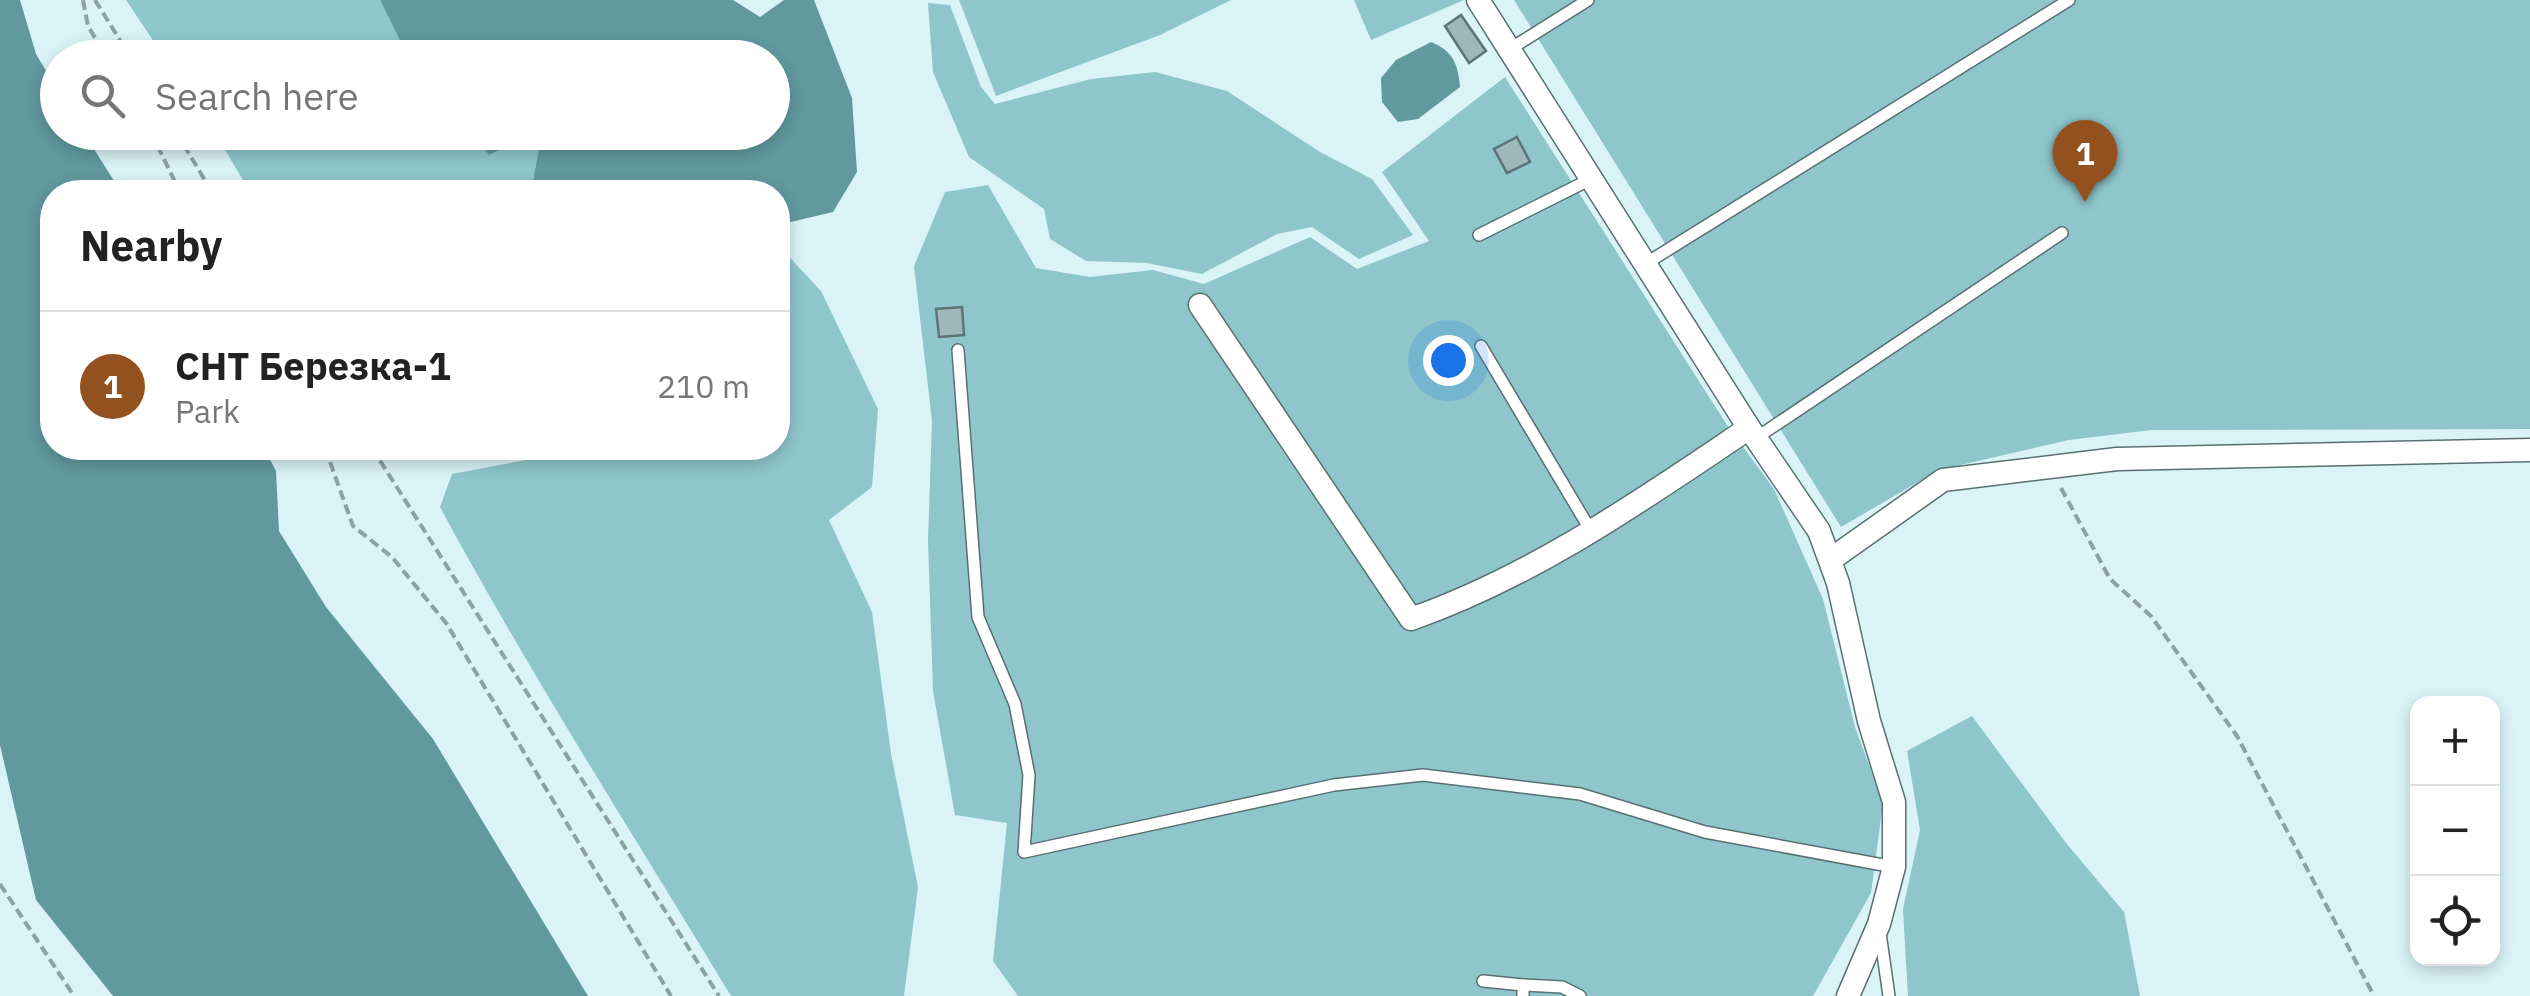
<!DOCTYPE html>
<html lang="en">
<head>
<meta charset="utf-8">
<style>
  :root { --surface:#fff; --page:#f6f6f6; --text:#222; --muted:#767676; --line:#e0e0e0; --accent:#93511f }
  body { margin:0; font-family:"IBM Plex Sans",sans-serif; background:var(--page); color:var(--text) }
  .controls { position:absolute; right:30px; bottom:30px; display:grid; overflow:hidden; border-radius:20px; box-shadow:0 5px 15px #0003 }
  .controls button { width:90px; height:90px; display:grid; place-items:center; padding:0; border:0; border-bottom:2px solid var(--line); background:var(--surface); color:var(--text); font:50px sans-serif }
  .you { position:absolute; left:1448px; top:360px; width:35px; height:35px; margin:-25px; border:8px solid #fff; border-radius:50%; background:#1a73e8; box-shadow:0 0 0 15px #1a73e833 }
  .badge { display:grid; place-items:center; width:65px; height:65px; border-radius:50%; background:var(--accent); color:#fff; font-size:32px; font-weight:700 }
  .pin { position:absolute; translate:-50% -82px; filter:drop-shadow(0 2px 5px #0008) }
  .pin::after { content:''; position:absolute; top:52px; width:35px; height:30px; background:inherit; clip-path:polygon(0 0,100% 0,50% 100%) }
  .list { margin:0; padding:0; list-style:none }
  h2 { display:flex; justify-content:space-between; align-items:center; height:130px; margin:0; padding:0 40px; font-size:42px }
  h2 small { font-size:32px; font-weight:400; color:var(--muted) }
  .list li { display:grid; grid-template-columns:65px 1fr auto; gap:30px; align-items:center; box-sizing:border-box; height:150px; padding:0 40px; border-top:2px solid var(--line) }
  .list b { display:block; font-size:38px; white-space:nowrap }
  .list p { margin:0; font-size:32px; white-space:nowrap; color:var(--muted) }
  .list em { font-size:32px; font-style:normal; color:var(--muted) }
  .icon { flex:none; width:55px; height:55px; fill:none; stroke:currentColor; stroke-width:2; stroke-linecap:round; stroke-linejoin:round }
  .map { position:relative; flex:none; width:2530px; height:996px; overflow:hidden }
  .search { position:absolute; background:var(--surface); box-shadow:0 5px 15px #0003; left:40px; top:40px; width:750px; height:110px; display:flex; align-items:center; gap:25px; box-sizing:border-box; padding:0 35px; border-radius:55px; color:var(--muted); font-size:38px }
  .panel { position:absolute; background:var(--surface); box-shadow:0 5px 15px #0003; left:40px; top:180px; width:750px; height:280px; border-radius:40px }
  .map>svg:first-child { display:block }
</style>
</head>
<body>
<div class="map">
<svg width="2530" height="996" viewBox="0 0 2530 996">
  <rect width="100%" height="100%" fill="#d9f3f6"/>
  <g fill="#8ec6cb">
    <polygon points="126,0 380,0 408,57 164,57"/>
    <polygon points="959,0 1231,0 1160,35 996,96"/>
    <polygon points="1354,0 1464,0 1371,40"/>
    <polygon points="1514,0 2530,0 2530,429 2151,430 2069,440 1939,470 1841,527"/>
    <polygon points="928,3 950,5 981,87 995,104 1091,79 1155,72 1227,91 1320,152 1372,179 1413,235 1359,259 1312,227 1277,234 1202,274 1147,263 1086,261 1050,239 1044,209 969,157 933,72"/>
    <polygon points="1505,77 1727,425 1774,489 1823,599 1855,727 1883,803 1871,893 1813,996 1018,996 993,961 1007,823 955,815 933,691 928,541 932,421 914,266 945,192 988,185 1036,268 1090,277 1153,270 1204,284 1310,237 1357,269 1429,241 1382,172"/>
    <polygon points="215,133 471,133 489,155 526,137 526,133 542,133 533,180 517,192 250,192"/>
    <path d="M778 245 821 291 878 409 872 487 829 520 872 612 891 754 918 887 904 996H731C633 834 530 674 440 507L452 474 531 459 530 448H778Z"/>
    <polygon points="1972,716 2066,843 2124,912 2140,996 1908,996 1903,909 1920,830 1907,751"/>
  </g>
  <g fill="#61999f">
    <polygon points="0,0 20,0 36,54 57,89 58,132 84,133 121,192 52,192 52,448 264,448 276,471 279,531 326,607 433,739 588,996 113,996 36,900 0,745"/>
    <path d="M380 0H733L760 17 784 0H814L852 98 857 172 833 212 778 225V192H517L533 180 542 133 772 132V58L690 57 712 46C693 46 680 56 663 58 640 60 620 54 597 51L593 58 408 57Z"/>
    <path d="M1431 42C1453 51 1458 64 1460 87L1418 119 1398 122 1382 102 1381 78 1396 60Z"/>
    <polygon points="471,133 526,133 527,137 489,155"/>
  </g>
  <g fill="#9eb7ba" stroke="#5d7476" stroke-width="2.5">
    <polygon points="1461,15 1486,51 1469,63 1445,26"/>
    <polygon points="1517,137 1530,162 1507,173 1494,149"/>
    <polygon points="962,307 964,335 939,337 936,309"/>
  </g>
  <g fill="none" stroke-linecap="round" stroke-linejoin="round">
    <defs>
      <g id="lane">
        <polyline points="1510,49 1588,0"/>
        <polyline points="1479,235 1591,179"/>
        <polyline points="1645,264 2069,0"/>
        <polyline points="1481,346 1591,531"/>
        <polyline points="958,350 978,617 1015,704 1029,775 1024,852 1334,785 1423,775 1580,794 1705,832 1894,867"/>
        <polyline points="1756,438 2062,233"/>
        <polyline points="1880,933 1889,996"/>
        <polyline points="1483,981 1523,985 1523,996"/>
        <polyline points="1523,985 1562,987 1580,996"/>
      </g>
      <g id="street">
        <polyline points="1478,0 1749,428 1819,531 1838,583 1869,721 1894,802 1894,867 1879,924 1848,996"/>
        <path d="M1200 305 1411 619C1534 576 1642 500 1749 428"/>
        <polyline points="1830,560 1943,480 2117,459 2530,450"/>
      </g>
    </defs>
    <use href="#lane" stroke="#587072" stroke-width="14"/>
    <use href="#street" stroke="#587072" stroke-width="25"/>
    <g stroke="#8da1a3" stroke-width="4" stroke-dasharray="10 5" stroke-linecap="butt">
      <polyline points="83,0 88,26 107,58"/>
      <polyline points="95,0 131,58"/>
      <polyline points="151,132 180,192"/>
      <polyline points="176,132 212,192"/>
      <polyline points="325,448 353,526 392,557 446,623 671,996"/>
      <polyline points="372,448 719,996"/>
      <polyline points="2061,488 2110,579 2151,616 2237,736 2374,996"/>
      <polyline points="0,884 74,996"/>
    </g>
    <use href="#lane" stroke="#fff" stroke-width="11"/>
    <use href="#street" stroke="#fff" stroke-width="22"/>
  </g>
</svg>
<div class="controls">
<button>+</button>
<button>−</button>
<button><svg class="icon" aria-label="locate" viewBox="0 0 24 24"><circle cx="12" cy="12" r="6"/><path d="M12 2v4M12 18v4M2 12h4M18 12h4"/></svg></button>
</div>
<div class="you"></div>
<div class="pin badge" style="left:2085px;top:202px">1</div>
<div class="search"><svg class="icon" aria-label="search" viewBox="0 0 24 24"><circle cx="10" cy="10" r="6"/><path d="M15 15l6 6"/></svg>Search here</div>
<section class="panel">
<h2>Nearby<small></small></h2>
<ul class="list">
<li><span class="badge">1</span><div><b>СНТ Березка-1</b><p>Park</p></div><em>210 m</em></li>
</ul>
</section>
</div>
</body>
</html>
